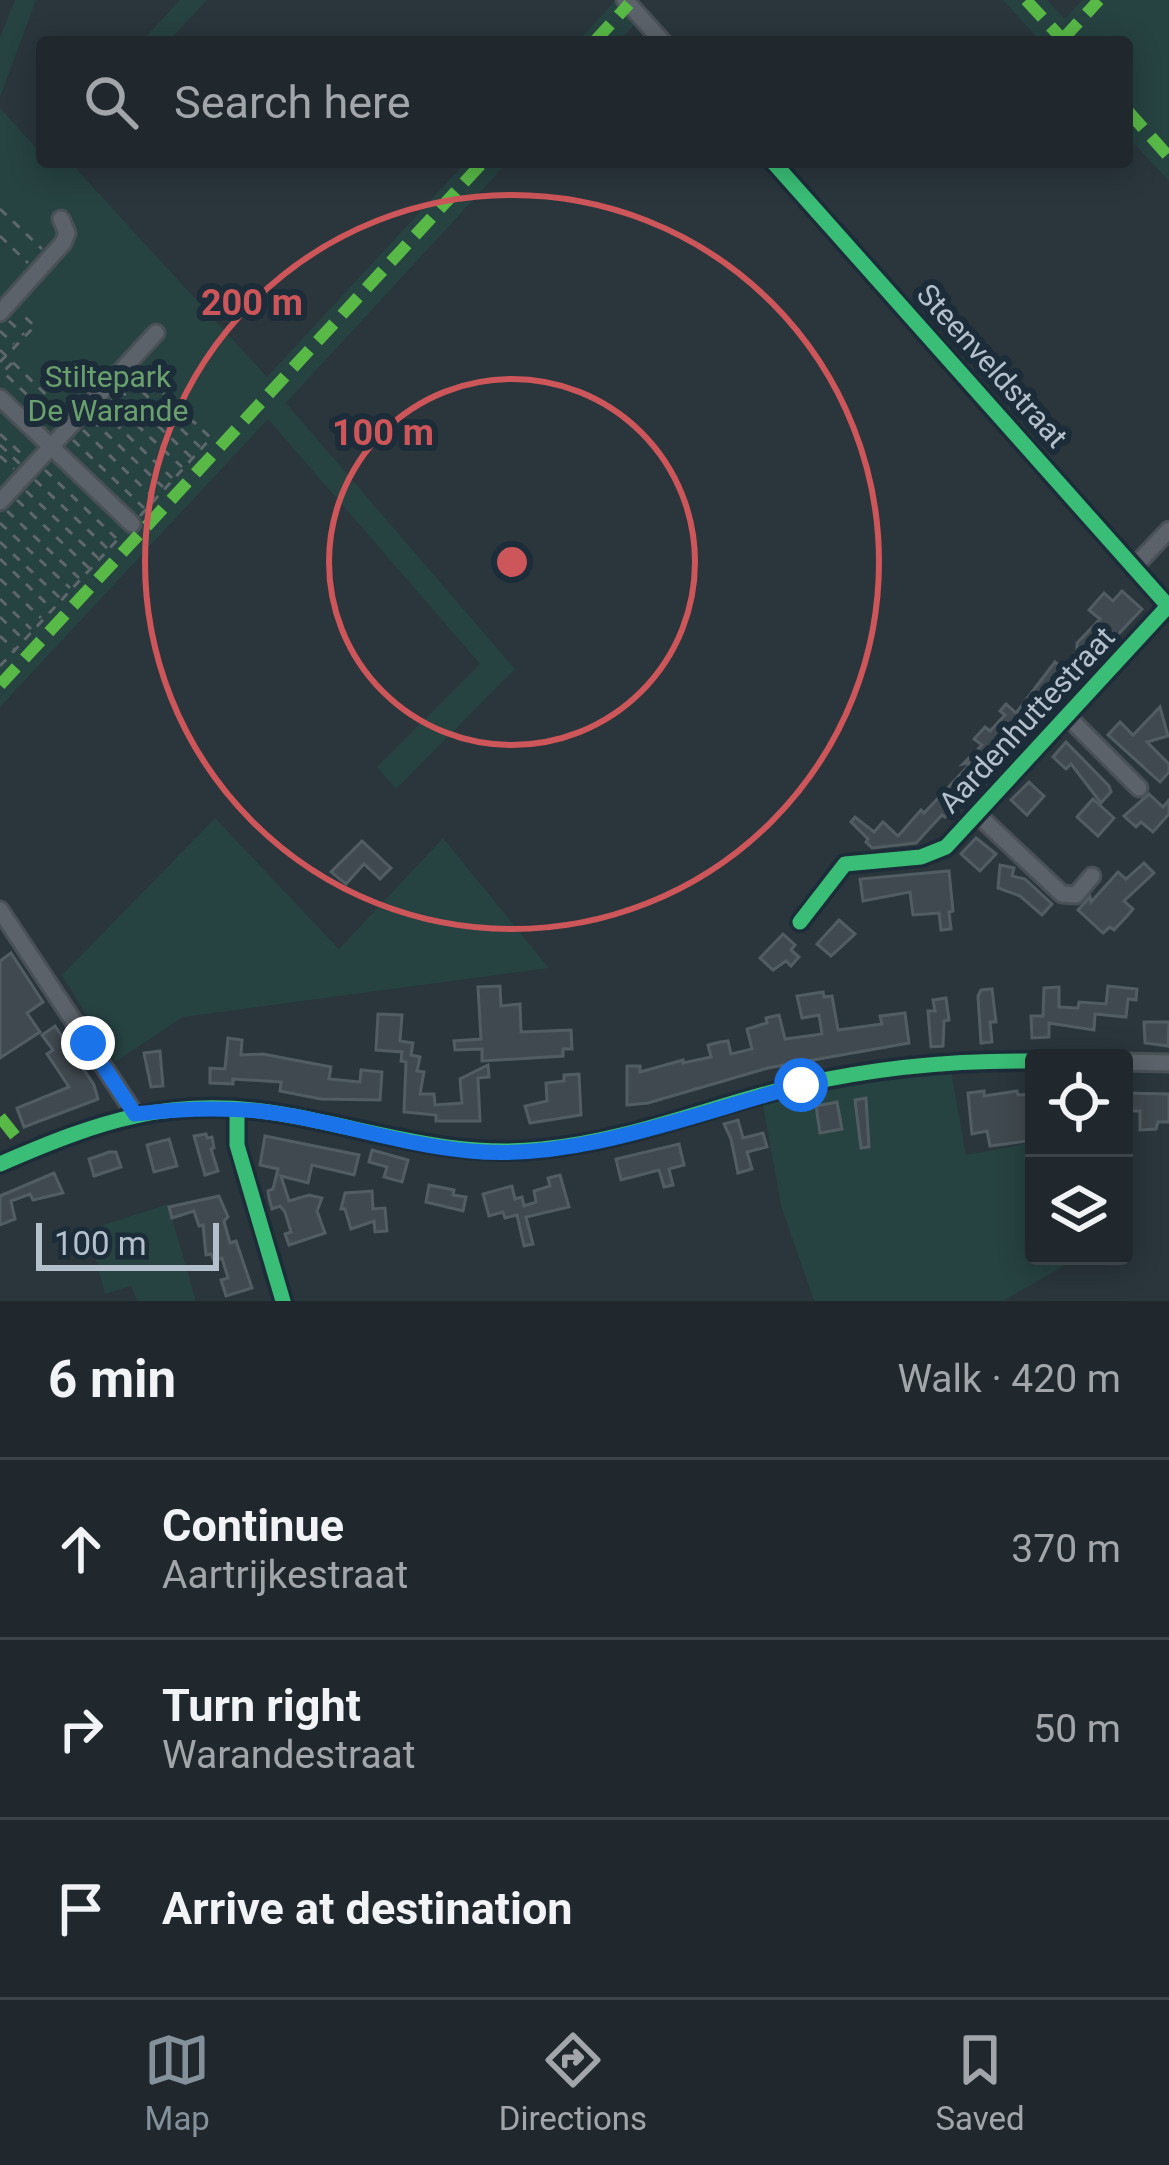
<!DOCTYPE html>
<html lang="en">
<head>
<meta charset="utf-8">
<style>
  :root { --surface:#20282d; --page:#2d3439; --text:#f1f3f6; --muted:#a2a6aa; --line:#3d4449; --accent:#84909a }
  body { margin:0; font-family:Roboto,sans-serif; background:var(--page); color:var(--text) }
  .controls { position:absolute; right:36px; bottom:36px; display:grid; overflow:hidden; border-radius:12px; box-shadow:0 6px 30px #0003 }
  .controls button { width:108px; height:108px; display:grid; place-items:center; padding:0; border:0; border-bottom:3px solid var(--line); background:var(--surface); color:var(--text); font:60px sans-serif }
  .scale { position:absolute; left:36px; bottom:30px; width:183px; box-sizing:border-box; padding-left:12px; border:6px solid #b4c1cc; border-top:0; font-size:33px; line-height:42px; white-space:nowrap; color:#b4c1cc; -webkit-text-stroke:9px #1c2c38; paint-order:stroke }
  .stop { position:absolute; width:36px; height:36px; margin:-27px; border:9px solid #1a73e8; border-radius:50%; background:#fff }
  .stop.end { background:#1a73e8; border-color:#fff; box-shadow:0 3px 12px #0008 }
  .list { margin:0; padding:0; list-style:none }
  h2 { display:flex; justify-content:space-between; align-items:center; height:156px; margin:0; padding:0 48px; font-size:51px }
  h2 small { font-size:39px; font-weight:400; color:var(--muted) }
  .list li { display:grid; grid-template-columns:78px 1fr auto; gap:36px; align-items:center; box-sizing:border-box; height:180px; padding:0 48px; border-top:3px solid var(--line) }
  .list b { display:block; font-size:45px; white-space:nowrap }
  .list p { margin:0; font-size:39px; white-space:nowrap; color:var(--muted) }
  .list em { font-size:39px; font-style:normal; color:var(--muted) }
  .icon { flex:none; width:66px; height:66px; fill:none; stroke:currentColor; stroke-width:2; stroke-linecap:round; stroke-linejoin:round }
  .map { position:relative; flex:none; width:1169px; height:1301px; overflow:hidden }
  .search { position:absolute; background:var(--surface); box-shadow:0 6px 30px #0003; left:36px; right:36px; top:36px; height:132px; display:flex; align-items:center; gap:30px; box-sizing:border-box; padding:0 42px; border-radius:12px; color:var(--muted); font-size:45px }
  .sheet { height:696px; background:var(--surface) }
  nav { display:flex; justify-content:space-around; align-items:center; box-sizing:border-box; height:168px; border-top:3px solid var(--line); background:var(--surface); font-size:33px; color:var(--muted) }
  nav a { display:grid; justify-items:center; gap:6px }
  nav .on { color:var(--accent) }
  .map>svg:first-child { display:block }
</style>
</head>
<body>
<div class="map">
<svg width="1169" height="1301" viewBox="0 0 1169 1301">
  <rect width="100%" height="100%" fill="#2a353c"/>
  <g fill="#264241">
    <polygon points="15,0 36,0 0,97 0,37"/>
    <polygon points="180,0 207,0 168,42 141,42"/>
    <polygon points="616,0 637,22 618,42 577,42"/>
    <polygon points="1003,0 1047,0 1065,19 1082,0 1169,0 1169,181 1127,136 1127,42 1041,42"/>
    <polygon points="0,108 38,150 42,147 42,162 70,162 267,377 466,162 508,162 286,403 515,669 396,789 377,767 480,664 268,419 0,707"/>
    <polygon points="215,818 339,949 443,838 549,968 183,1017 115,1062 62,975"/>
    <polygon points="951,1071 966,1155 1031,1143 1034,1256 1081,1256 1003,1301 814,1301 781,1206 763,1105 906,1074"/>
    <polygon points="168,1204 196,1301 137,1301 131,1286 105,1294 88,1230"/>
  </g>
  <g fill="#40494f" stroke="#525c63" stroke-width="3">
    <polygon points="1122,591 1142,609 953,810 945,817 942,815 916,843 872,848 866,842 868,839 851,822 855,817 874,832 883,822 898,836 921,810 924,813 972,762 963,764 982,745 974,739 985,727 990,731 1005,715 1000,711 1006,704 1016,713 1055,662 1062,668 1077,651 1077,643 1100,619 1089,610 1104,593 1113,601"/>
    <polygon points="1160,707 1168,736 1147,742 1169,764 1169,772 1160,782 1108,735 1120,722 1133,735"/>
    <polygon points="1066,742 1109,786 1111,792 1101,803 1071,764 1066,769 1053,757"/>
    <polygon points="1029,782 1044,796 1027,815 1011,800"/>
    <polygon points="1149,794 1163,807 1169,800 1169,814 1153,832 1141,822 1136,827 1124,816"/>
    <polygon points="1093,799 1114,818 1098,836 1077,817"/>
    <polygon points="976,838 996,854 980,871 961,854"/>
    <polygon points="362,841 391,868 380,879 364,864 346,884 331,872"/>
    <polygon points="1144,863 1154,873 1124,901 1133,909 1128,915 1114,930 1110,927 1103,933 1078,910 1090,897 1091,902 1118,872 1126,879"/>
    <polygon points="1000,865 1014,868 1012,876 1025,879 1052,904 1042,915 1020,896 998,888"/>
    <polygon points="949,871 953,911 949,912 951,929 941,930 939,913 913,915 910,892 863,901 860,879"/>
    <polygon points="839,920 855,934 831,956 817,944"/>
    <polygon points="783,934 795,945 791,950 799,957 791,966 786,961 773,970 760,958"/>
    <polygon points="11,953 43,1002 27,1013 40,1032 0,1058 0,961"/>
    <polygon points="500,986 501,1006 520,1004 521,1032 571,1030 572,1049 563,1049 563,1056 482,1061 482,1049 455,1050 454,1041 481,1039 478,987"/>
    <polygon points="1108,986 1137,989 1136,1000 1128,999 1126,1017 1095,1014 1094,1030 1049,1023 1049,1037 1032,1038 1031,1016 1043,1016 1044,988 1059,987 1059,1007 1078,1008 1079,1002 1106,1004"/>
    <polygon points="992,989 996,1022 990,1022 992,1042 981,1043 978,996 981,990"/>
    <polygon points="823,992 824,997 832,996 838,1030 882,1024 880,1016 905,1013 909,1043 768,1068 648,1103 627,1105 627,1066 640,1066 640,1072 683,1060 683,1063 711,1057 708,1045 720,1042 728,1041 731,1054 752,1049 747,1029 767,1023 766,1018 779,1015 785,1039 822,1034 819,1015 802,1018 797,996"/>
    <polygon points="946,998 949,1020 944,1021 943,1046 931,1047 928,1011 935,1011 933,1000"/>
    <polygon points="378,1014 402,1015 400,1041 413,1043 411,1055 420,1057 417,1071 424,1072 420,1094 434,1094 435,1105 462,1103 460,1079 488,1065 489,1077 478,1078 480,1121 436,1121 436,1115 404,1112 406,1062 401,1061 402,1052 376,1050"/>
    <polygon points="1144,1022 1169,1022 1168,1046 1145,1043"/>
    <polygon points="55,1026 94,1085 98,1099 24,1127 17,1108 69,1087 47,1054 53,1050 42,1035"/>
    <polygon points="228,1038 242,1040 241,1055 263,1054 331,1067 329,1079 360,1082 361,1070 382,1072 380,1100 321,1099 280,1091 281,1082 233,1079 233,1084 210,1083 210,1068 225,1069"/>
    <polygon points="160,1051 163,1086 151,1087 144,1053"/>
    <polygon points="579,1074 581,1115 530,1123 525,1106 547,1101 546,1083 564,1081 564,1075"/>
    <polygon points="984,1091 984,1096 1017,1091 1018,1095 1034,1094 1034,1140 990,1146 987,1131 972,1134 968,1093"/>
    <polygon points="1125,1093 1169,1094 1169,1122 1158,1122 1156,1129 1140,1130 1140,1111 1124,1111"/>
    <polygon points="866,1098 869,1147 861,1148 855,1100"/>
    <polygon points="837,1102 842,1129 820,1133 816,1106"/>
    <polygon points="738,1120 743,1138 763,1133 767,1147 747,1152 752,1169 738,1173 731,1139 724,1124"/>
    <polygon points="206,1134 207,1138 212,1137 214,1148 211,1149 218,1171 205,1175 194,1136"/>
    <polygon points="265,1136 359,1155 354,1175 312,1165 308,1183 281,1176 289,1201 309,1195 322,1198 317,1211 325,1233 289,1245 285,1234 291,1232 285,1212 280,1206 272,1209 269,1198 268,1191 273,1189 278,1169 260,1165"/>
    <polygon points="169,1139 177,1166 154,1172 147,1145"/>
    <polygon points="679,1144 684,1165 669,1169 673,1185 664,1187 659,1170 621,1180 616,1159"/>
    <polygon points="372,1150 408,1160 402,1182 384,1177 387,1167 369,1162"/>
    <polygon points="109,1152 116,1152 121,1167 94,1176 89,1159"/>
    <polygon points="54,1173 63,1193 33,1200 30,1194 11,1201 15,1219 0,1225 0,1196"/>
    <polygon points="560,1175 569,1207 526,1217 533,1244 524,1246 517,1215 505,1218 503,1212 489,1216 483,1194 512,1186 515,1199 522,1197 524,1206 536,1202 534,1191 550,1186 548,1178"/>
    <polygon points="429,1185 454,1190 453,1195 466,1197 463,1211 426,1202"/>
    <polygon points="372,1191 373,1209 385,1208 387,1231 375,1232 374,1221 351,1229 345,1209 341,1209 345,1193"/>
    <polygon points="219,1196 228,1217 224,1221 230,1243 236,1241 252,1288 226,1296 221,1280 228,1278 222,1258 214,1261 211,1254 206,1255 203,1225 199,1226 194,1211 172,1218 169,1207"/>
  </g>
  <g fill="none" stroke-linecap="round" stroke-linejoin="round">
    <defs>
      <g id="minor">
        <polyline points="625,0 663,42"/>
        <polyline points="773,162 1169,607"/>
        <polyline points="0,313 63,243 67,233 61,219"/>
        <polyline points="0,398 132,524"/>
        <polyline points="0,502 156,333"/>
        <polyline points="1134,567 1169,530"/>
        <polyline points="1067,716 1139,788"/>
        <polyline points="977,814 1062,894 1076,895 1092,876"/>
        <polyline points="0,910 135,1114"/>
        <polyline points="800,922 845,864 921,857 946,847 1168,606"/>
        <polyline points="1124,1062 1169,1063"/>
        <polyline points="237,1109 237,1145 283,1301"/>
        <path d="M0 1164C99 1121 172 1095 282 1114 370 1129 451 1159 542 1149 629 1141 714 1105 799 1085 874 1068 956 1060 1034 1061"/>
      </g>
    </defs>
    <use href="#minor" stroke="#495056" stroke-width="21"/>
    <g stroke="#5e676c" stroke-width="3" stroke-dasharray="9 9" stroke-linecap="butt">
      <polyline points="0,209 42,249"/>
      <polyline points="0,236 28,263"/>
      <polyline points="9,321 24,335"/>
      <polyline points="0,331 14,344"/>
      <polyline points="0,350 63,411"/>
      <polyline points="0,362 35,326 19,312"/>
      <polyline points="12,363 3,372 57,423"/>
      <polyline points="129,379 200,447"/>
      <polyline points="119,389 191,457"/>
      <polyline points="110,400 182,467"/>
      <polyline points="101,410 172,478"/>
      <polyline points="92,420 163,487"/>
      <polyline points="83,430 154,498"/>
      <polyline points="0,434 25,457"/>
      <polyline points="73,440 144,508"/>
      <polyline points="0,445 20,464"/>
      <polyline points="0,456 14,469"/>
      <polyline points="45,470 116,538"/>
      <polyline points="35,480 107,548"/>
      <polyline points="26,491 98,558"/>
      <polyline points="17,500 89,568"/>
      <polyline points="7,511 79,578"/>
      <polyline points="140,516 211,438 141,373"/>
      <polyline points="0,523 70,588"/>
      <polyline points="0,542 60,598"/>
      <polyline points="0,559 51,608"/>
      <polyline points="0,579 41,618"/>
      <polyline points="0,599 31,629"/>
      <polyline points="0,617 23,639"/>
      <polyline points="0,636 14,649"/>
      <polyline points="0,666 121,536"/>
    </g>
    <use href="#minor" stroke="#5b6269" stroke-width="15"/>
    <g stroke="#58b947" stroke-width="12" stroke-dasharray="24 12" stroke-linecap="butt">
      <polyline points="1026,0 1065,42"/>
      <polyline points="1062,40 1099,0"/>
      <polyline points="594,42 629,4"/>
      <polyline points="1127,110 1169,157"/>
      <polyline points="0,685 483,162"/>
      <polyline points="0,1117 28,1152"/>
    </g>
    <defs>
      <g id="cycleway">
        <polyline points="773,162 1169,607"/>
        <polyline points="800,922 845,864 921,857 946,847 1168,606"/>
        <polyline points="237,1109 237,1145 283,1301"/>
        <path d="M0 1164C99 1121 172 1095 282 1114 370 1129 451 1159 542 1149 629 1141 714 1105 799 1085 874 1068 956 1060 1034 1061"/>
      </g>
    </defs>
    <use href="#cycleway" stroke="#1c2c38" stroke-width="22"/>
    <use href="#cycleway" stroke="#3abd76" stroke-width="15"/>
  </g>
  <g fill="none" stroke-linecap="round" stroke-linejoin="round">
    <path stroke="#1a73e8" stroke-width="15" d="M88 1043 135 1114C184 1108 232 1106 281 1114 344 1124 405 1145 470 1151 575 1162 700 1112 801 1085"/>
  </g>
  <g fill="none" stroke="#cc5659" stroke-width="6">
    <circle cx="512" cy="562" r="183"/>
    <circle cx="512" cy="562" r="367"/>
  </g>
  <g text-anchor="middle" stroke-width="12" stroke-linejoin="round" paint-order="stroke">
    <g font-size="30" fill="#b4c1cc" stroke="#1c2c38">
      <text transform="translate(992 366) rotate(48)" y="10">Steenveldstraat</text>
      <text transform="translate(1027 720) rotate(-47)" y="10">Aardenhuttestraat</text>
    </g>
    <g font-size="30" fill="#69a06d" stroke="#1c2c38">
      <text x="108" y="387">Stiltepark<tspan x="108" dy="34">De Warande</tspan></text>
    </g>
  </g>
  <circle cx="512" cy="562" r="18" fill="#cc5659" stroke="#1c2c38" stroke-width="6"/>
  <g font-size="36" text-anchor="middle" font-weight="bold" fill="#cc5659" stroke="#1c2c38" stroke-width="12" stroke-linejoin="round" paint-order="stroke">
    <text x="252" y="315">200 m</text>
    <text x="383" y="445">100 m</text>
  </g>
</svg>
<div class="controls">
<button><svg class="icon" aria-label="locate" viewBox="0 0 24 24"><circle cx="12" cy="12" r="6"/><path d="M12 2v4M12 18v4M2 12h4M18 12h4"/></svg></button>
<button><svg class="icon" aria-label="layers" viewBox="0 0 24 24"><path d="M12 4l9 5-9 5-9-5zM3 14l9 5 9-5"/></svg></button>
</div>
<div class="scale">100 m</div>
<div class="stop" style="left:801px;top:1085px"></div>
<div class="stop end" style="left:88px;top:1043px"></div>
<div class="search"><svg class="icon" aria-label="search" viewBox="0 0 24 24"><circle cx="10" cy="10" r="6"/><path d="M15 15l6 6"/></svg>Search here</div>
</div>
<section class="sheet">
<h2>6 min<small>Walk · 420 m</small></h2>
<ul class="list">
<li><svg class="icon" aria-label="ahead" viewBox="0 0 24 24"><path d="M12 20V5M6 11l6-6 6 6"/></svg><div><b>Continue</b><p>Aartrijkestraat</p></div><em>370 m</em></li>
<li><svg class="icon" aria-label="right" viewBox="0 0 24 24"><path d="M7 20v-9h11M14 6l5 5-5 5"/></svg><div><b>Turn right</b><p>Warandestraat</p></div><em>50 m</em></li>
<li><svg class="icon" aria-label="arrive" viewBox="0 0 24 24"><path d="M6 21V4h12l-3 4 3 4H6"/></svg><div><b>Arrive at destination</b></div></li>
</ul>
</section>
<nav>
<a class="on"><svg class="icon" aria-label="map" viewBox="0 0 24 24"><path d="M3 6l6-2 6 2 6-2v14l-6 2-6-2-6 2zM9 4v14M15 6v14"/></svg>Map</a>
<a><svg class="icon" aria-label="directions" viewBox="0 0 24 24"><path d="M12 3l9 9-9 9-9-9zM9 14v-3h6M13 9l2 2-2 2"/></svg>Directions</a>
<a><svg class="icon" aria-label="saved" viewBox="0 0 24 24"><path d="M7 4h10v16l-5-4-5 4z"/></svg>Saved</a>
</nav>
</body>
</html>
